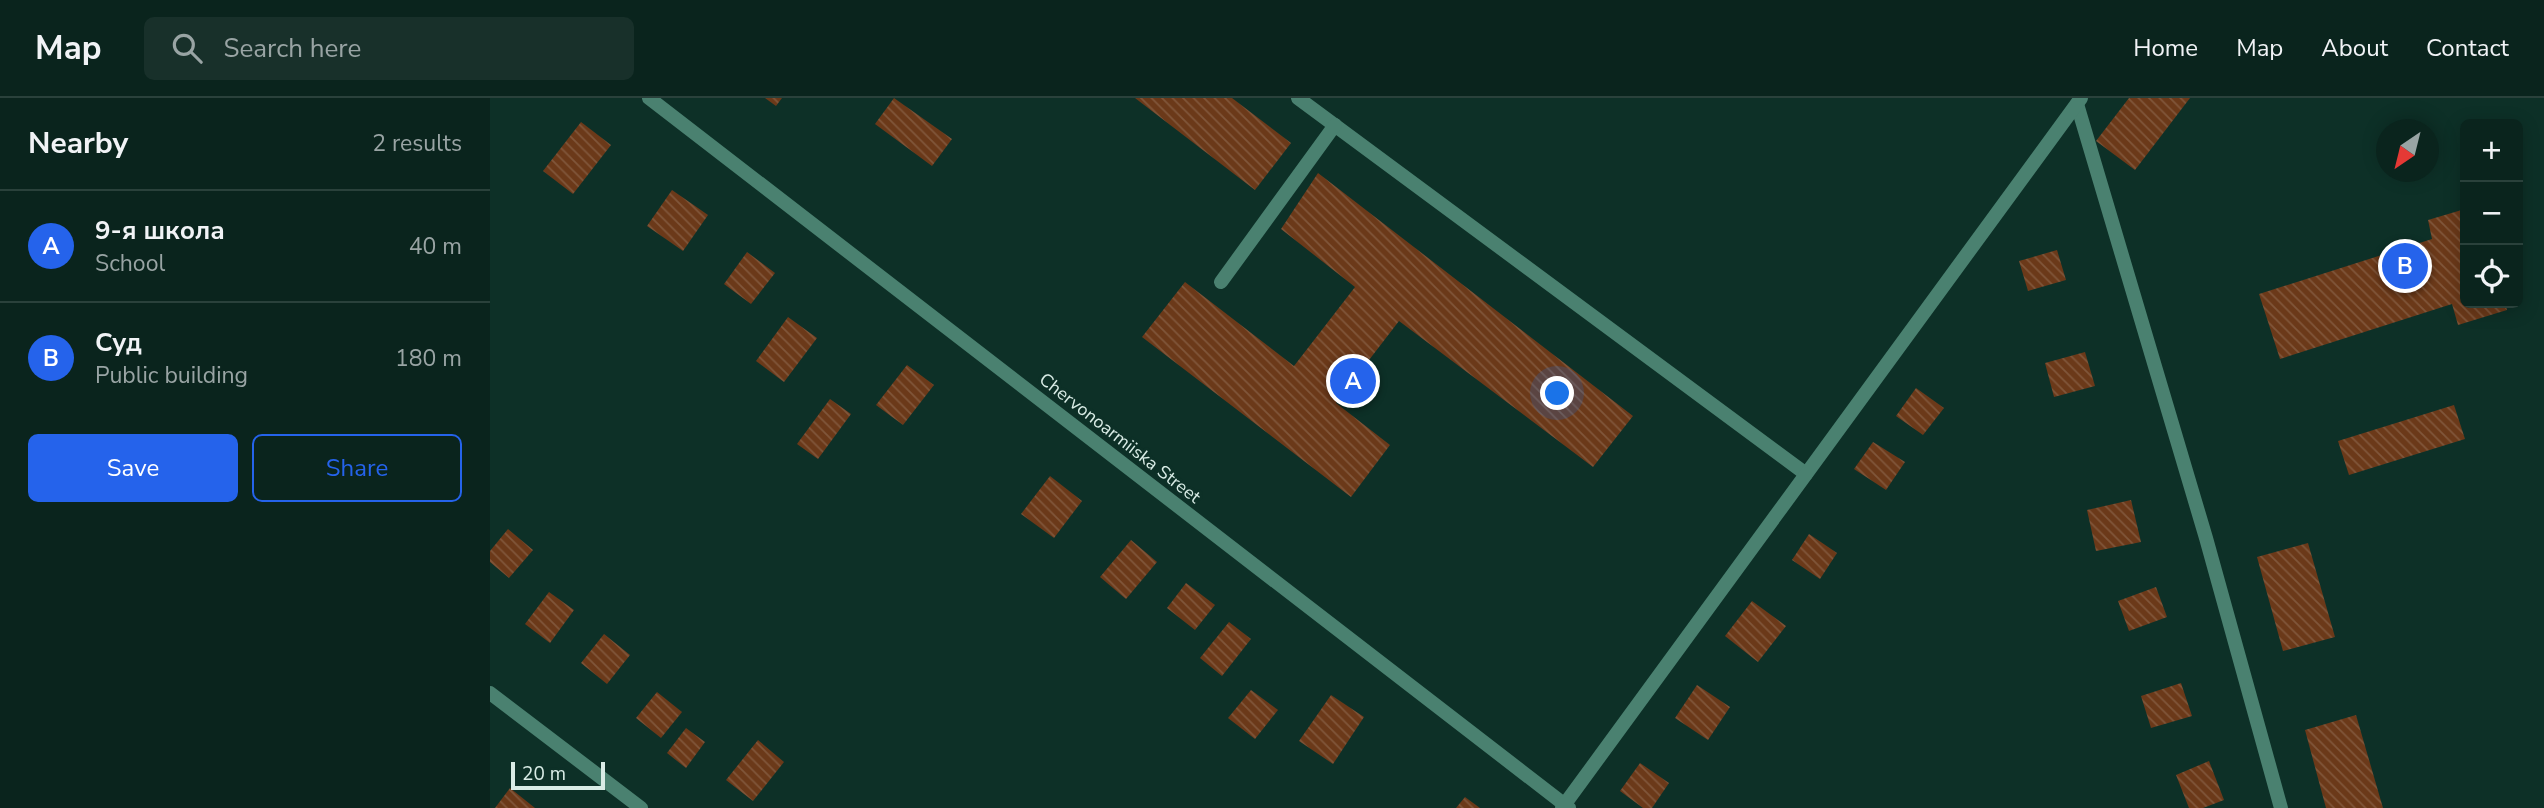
<!DOCTYPE html>
<html lang="en">
<head>
<meta charset="utf-8">
<style>
  :root { --surface:#0a241d; --page:#18302a; --text:#f1f3f6; --muted:#99a4a4; --line:#2a413b; --accent:#2563eb }
  body { margin:0; font-family:"Nunito Sans",sans-serif; background:var(--page); color:var(--text) }
  .controls { position:absolute; right:21px; top:21px; display:grid; overflow:hidden; border-radius:10px; box-shadow:0 4px 18px #0003 }
  .controls button { width:63px; height:63px; display:grid; place-items:center; padding:0; border:0; border-bottom:2px solid var(--line); background:var(--surface); color:var(--text); font:35px sans-serif }
  .compass { position:absolute; left:1886px; top:21px; width:63px; height:63px; border-radius:50%; background:var(--surface); box-shadow:0 4px 18px #0003; rotate:215deg }
  .scale { position:absolute; left:21px; bottom:18px; width:94px; box-sizing:border-box; padding-left:7px; border:4px solid #d9ece6; border-top:0; font-size:19px; line-height:24px; white-space:nowrap; color:#d9ece6; -webkit-text-stroke:5px #0d3027; paint-order:stroke }
  .you { position:absolute; left:1068px; top:296px; width:24px; height:24px; margin:-18px; border:5px solid #fff; border-radius:50%; background:#1a73e8; box-shadow:0 0 0 10px #1a73e833 }
  .badge { display:grid; place-items:center; width:46px; height:46px; border-radius:50%; background:var(--accent); color:#fff; font-size:23px; font-weight:700 }
  .pin { position:absolute; translate:-50% -50%; border:4px solid #fff; box-shadow:0 2px 7px #0006 }
  .list { margin:0; padding:0; list-style:none }
  h2 { display:flex; justify-content:space-between; align-items:center; height:91px; margin:0; padding:0 28px; font-size:30px }
  h2 small { font-size:23px; font-weight:400; color:var(--muted) }
  .list li { display:grid; grid-template-columns:46px 1fr auto; gap:21px; align-items:center; box-sizing:border-box; height:112px; padding:0 28px; border-top:2px solid var(--line) }
  .list b { display:block; font-size:26px; white-space:nowrap }
  .list p { margin:0; font-size:23px; white-space:nowrap; color:var(--muted) }
  .list em { font-size:23px; font-style:normal; color:var(--muted) }
  .actions { display:flex; gap:14px; padding:21px 28px }
  .actions a { flex:1; padding:16px 0; border:2px solid var(--accent); border-radius:10px; text-align:center; font-size:24px; color:var(--accent) }
  .actions .main { background:var(--accent); color:#fff }
  .icon { flex:none; width:38px; height:38px; fill:none; stroke:currentColor; stroke-width:2; stroke-linecap:round; stroke-linejoin:round }
  .map { position:relative; flex:none; width:2054px; height:710px; overflow:hidden }
  header { display:flex; align-items:center; gap:42px; box-sizing:border-box; height:98px; padding:0 35px; background:var(--surface); border-bottom:2px solid var(--line) }
  header strong { font-size:33px }
  nav { display:flex; gap:38px; margin-inline-start:auto; font-size:24px }
  .search { width:490px; height:63px; background:var(--page); display:flex; align-items:center; gap:18px; box-sizing:border-box; padding:0 24px; border-radius:10px; color:var(--muted); font-size:26px }
  main { display:flex }
  aside { flex:1; background:var(--surface) }
  .map>svg:first-child { display:block }
</style>
</head>
<body>
<header>
<strong>Map</strong>
<div class="search"><svg class="icon" aria-label="search" viewBox="0 0 24 24"><circle cx="10" cy="10" r="6"/><path d="M15 15l6 6"/></svg>Search here</div>
<nav><a>Home</a><a>Map</a><a>About</a><a>Contact</a></nav>
</header>
<main>
<aside>
<h2>Nearby<small>2 results</small></h2>
<ul class="list">
<li><span class="badge">A</span><div><b>9-я школа</b><p>School</p></div><em>40 m</em></li>
<li><span class="badge">B</span><div><b>Суд</b><p>Public building</p></div><em>180 m</em></li>
</ul>
<div class="actions"><a class="main">Save</a><a>Share</a></div>
</aside>
<div class="map">
<svg width="2054" height="710" viewBox="0 0 2054 710">
  <defs>
    <pattern id="building-back-hatch" width="6" height="6" patternUnits="userSpaceOnUse" patternTransform="scale(1.75)"><rect width="6" height="6" fill="#6b3919"/><path d="M-1 5l2 2M0 0l6 6M5-1l2 2" fill="none" stroke="#80563a"/></pattern>
  </defs>
  <rect width="100%" height="100%" fill="#0d3027"/>
  <g fill="url(#building-back-hatch)">
    <polygon points="275,0 292,0 286,8"/>
    <polygon points="404,0 462,41 442,68 385,26"/>
    <polygon points="645,0 742,0 801,45 765,92"/>
    <polygon points="1639,0 1700,0 1645,72 1606,43"/>
    <polygon points="91,24 121,47 83,96 53,73"/>
    <polygon points="828,75 1143,318 1103,369 909,223 846,305 900,347 861,399 652,239 695,184 804,268 865,189 791,131"/>
    <polygon points="182,92 218,117 193,153 157,128"/>
    <polygon points="1975,111 1975,205 2015,205 2017,212 1968,227 1962,206 1790,261 1769,196 1942,141 1938,122"/>
    <polygon points="1567,152 1576,182 1538,193 1529,163"/>
    <polygon points="257,154 285,175 261,206 234,186"/>
    <polygon points="298,219 327,240 294,284 266,263"/>
    <polygon points="1595,254 1605,288 1564,299 1555,265"/>
    <polygon points="417,267 444,287 413,327 386,307"/>
    <polygon points="1426,290 1454,310 1433,337 1406,318"/>
    <polygon points="340,301 361,316 328,361 307,346"/>
    <polygon points="1964,307 1975,341 1859,377 1848,343"/>
    <polygon points="1383,344 1415,364 1396,392 1364,371"/>
    <polygon points="560,378 592,403 564,440 531,416"/>
    <polygon points="1641,402 1651,444 1606,453 1597,412"/>
    <polygon points="18,431 43,452 19,480 0,464 0,453"/>
    <polygon points="1319,436 1347,455 1330,481 1302,462"/>
    <polygon points="641,442 667,464 636,501 610,479"/>
    <polygon points="1818,445 1845,539 1793,553 1767,459"/>
    <polygon points="696,485 725,507 705,532 677,510"/>
    <polygon points="1666,489 1677,519 1639,533 1628,503"/>
    <polygon points="59,494 84,512 60,545 35,526"/>
    <polygon points="1262,503 1296,528 1268,564 1235,538"/>
    <polygon points="739,524 761,541 732,578 710,560"/>
    <polygon points="114,536 140,557 117,586 91,565"/>
    <polygon points="1691,585 1702,618 1661,630 1651,598"/>
    <polygon points="1207,587 1240,609 1218,642 1185,620"/>
    <polygon points="761,592 788,612 765,641 738,620"/>
    <polygon points="167,594 192,614 171,640 146,620"/>
    <polygon points="841,597 874,619 843,666 809,643"/>
    <polygon points="1866,617 1893,710 1836,710 1815,632"/>
    <polygon points="196,630 215,644 196,670 177,655"/>
    <polygon points="268,642 294,664 263,703 236,682"/>
    <polygon points="1719,663 1734,702 1713,710 1699,710 1686,677"/>
    <polygon points="1150,665 1179,685 1162,710 1153,710 1130,693"/>
    <polygon points="20,690 45,710 5,710"/>
    <polygon points="975,699 990,710 966,710"/>
  </g>
  <g fill="none" stroke-linecap="round" stroke-linejoin="round">
    <g stroke="#4a8170" stroke-width="14">
      <polyline points="808,0 1316,376"/>
      <polyline points="731,184 845,27"/>
    </g>
    <g stroke="#4a8170" stroke-width="14">
      <polyline points="159,0 1079,710"/>
      <polyline points="1587,6 1716,440 1791,710"/>
      <polyline points="0,595 151,710"/>
      <polyline points="1072,710 1591,0"/>
    </g>
  </g>
  <g text-anchor="middle" stroke-width="6" stroke-linejoin="round" paint-order="stroke">
    <g font-size="18" fill="#d9ece6" stroke="#0d3027">
      <text transform="translate(630 340) rotate(38)" y="6">Chervonoarmiiska Street</text>
    </g>
  </g>
</svg>
<div class="controls">
<button>+</button>
<button>−</button>
<button><svg class="icon" aria-label="locate" viewBox="0 0 24 24"><circle cx="12" cy="12" r="6"/><path d="M12 2v4M12 18v4M2 12h4M18 12h4"/></svg></button>
</div>
<svg class="compass" viewBox="-18 -18 36 36"><path d="M0-13l5 13h-10z" fill="#e53935"/><path d="M0 13l5-13h-10z" fill="#99a4a4"/></svg>
<div class="scale">20 m</div>
<div class="you"></div>
<div class="pin badge" style="left:863px;top:283px">A</div>
<div class="pin badge" style="left:1915px;top:168px">B</div>
</div>
</main>
</body>
</html>
